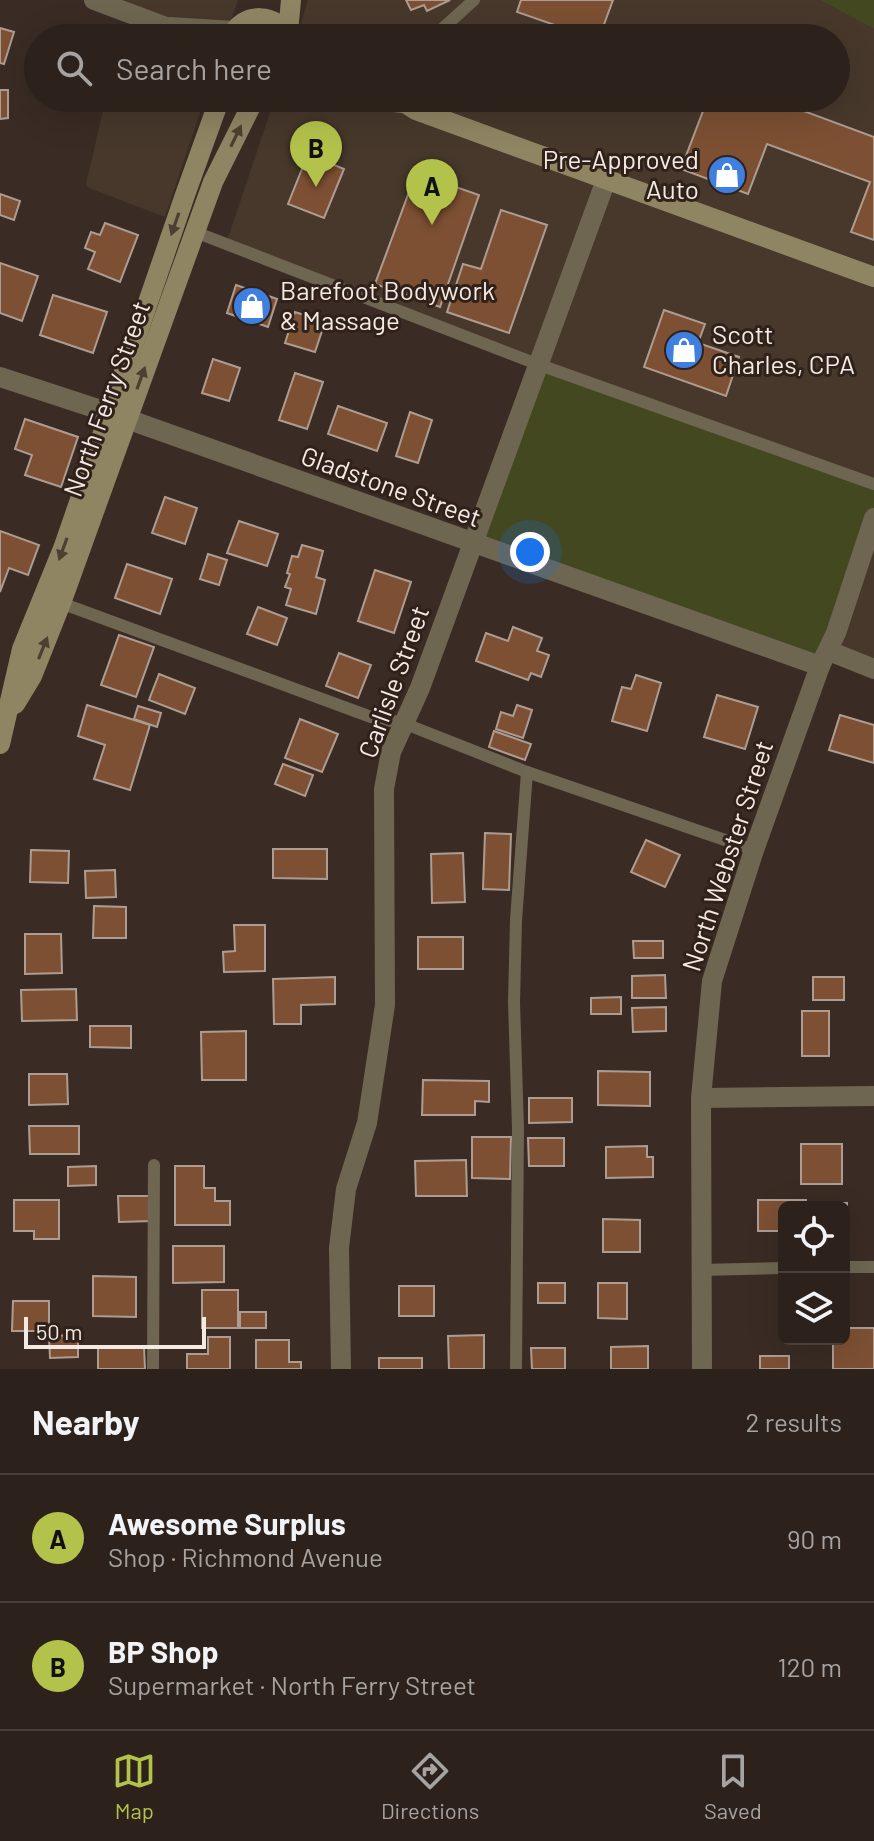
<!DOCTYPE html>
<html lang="en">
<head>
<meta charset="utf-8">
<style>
  :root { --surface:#2c211b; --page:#342924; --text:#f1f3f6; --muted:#a6a3a3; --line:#483e3a; --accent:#b3c24b }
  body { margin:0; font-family:Barlow,sans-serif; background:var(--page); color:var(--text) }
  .controls { position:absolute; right:24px; bottom:24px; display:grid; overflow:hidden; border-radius:12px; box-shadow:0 8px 32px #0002 }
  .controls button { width:72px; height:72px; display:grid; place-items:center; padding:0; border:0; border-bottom:2px solid var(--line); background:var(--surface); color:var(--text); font:40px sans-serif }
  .scale { position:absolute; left:24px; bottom:20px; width:182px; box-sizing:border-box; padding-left:8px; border:4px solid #f3eae4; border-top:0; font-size:22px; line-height:28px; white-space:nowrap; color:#f3eae4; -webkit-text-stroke:6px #30221a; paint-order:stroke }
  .you { position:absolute; left:530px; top:552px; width:28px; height:28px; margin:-20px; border:6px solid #fff; border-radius:50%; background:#1a73e8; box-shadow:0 0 0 12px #1a73e833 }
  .badge { display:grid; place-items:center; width:52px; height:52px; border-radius:50%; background:var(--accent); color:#111; font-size:26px; font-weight:700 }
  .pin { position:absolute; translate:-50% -66px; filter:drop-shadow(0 2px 4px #0008) }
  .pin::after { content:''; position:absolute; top:42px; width:28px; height:24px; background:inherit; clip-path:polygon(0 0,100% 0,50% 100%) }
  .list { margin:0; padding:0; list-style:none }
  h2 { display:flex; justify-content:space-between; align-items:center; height:104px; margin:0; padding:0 32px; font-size:34px }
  h2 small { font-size:26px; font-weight:400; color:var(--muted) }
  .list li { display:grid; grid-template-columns:52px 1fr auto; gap:24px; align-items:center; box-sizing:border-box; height:128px; padding:0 32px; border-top:2px solid var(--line) }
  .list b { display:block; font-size:30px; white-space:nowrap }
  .list p { margin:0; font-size:26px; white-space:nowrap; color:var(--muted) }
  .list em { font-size:26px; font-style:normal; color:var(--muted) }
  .icon { flex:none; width:44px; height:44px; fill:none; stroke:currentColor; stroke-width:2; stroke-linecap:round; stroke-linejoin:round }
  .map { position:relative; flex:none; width:874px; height:1369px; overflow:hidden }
  .search { position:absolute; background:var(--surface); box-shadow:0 8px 32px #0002; left:24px; right:24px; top:24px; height:88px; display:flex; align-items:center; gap:20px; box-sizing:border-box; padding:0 28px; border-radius:44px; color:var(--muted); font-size:30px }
  .sheet { height:360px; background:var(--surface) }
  nav { display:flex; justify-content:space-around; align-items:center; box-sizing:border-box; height:112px; border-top:2px solid var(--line); background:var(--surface); font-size:22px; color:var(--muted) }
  nav a { display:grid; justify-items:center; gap:4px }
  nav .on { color:var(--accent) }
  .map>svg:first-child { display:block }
</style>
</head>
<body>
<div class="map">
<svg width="874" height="1369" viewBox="0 0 874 1369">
  <rect width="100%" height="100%" fill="#3a2c24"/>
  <g fill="#47382b">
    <polygon points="94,0 238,0 225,38 127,38 135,15"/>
    <polygon points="308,0 820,0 874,29 874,484 226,244 275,98 836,98 836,38 296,38"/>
    <polygon points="106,98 205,98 165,217 89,188 86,184"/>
    <polygon points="874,518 874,669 829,651"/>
  </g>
  <g fill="#434821">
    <polygon points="820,0 874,0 874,29"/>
    <polygon points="537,364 874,484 874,518 820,666 473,543"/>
  </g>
  <g fill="#7d5033" stroke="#ad9c92" stroke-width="2">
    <polygon points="406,0 450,0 427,11 424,5 411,10"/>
    <polygon points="521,0 613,0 599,38 592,38 517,12"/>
    <polygon points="0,28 14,32 4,64 0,63"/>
    <polygon points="0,90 8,90 8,118 0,119"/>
    <polygon points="708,98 784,98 782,103 874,137 874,240 851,232 870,182 767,144 748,194 681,169"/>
    <polygon points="308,154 344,169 324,218 288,204"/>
    <polygon points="416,173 479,195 440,307 375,284"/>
    <polygon points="0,194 20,201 14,220 0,215"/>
    <polygon points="501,210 547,225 509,333 447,312 463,264 481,269"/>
    <polygon points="105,223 138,235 120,282 88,269 95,252 85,248 91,232 100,235"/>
    <polygon points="0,263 38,276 22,321 0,313"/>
    <polygon points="236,285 277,299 268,327 227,313"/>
    <polygon points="53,295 107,312 93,353 40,335"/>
    <polygon points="664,310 705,324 698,343 739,357 726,396 644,367"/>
    <polygon points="295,312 325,322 315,352 285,343"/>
    <polygon points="213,359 240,368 229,401 202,393"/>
    <polygon points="295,373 323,382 307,429 279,420"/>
    <polygon points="338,406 387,423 377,451 328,434"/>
    <polygon points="410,412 432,420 418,463 396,456"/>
    <polygon points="25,419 78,437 61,487 25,475 32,455 15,449"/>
    <polygon points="165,497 197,508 185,544 152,533"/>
    <polygon points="239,521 278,534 267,566 227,553"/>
    <polygon points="0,531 39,545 28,575 9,568 0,592"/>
    <polygon points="302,545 323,551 316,577 325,580 316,614 286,605 291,589 285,587 290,574 287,573 292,556 298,557"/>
    <polygon points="208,554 227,560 219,585 200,579"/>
    <polygon points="127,564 172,579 160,614 115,598"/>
    <polygon points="375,570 411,582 394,633 358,621"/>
    <polygon points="258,607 287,618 277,645 247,634"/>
    <polygon points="513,627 542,638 537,651 549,655 541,677 531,673 528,680 476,661 486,633 508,641"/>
    <polygon points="119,635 154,647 136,697 101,685"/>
    <polygon points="339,653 371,665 358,698 326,686"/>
    <polygon points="159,674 195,688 185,714 149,700"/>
    <polygon points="636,675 661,683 647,731 612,721 622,687 631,689"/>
    <polygon points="717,695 758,707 745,749 704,737"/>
    <polygon points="87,705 150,725 130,790 94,779 105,745 78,736"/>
    <polygon points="517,705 532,710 523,738 496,729 501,712 513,716"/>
    <polygon points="138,706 161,713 157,727 134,719"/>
    <polygon points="840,715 874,725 874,763 829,750"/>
    <polygon points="300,719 338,734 322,772 285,758"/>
    <polygon points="494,731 531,744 525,760 489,747"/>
    <polygon points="283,764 313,775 305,796 275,784"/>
    <polygon points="485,833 511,834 509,890 483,889"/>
    <polygon points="646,840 680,855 665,887 631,872"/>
    <polygon points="273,849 327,849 327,879 273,878"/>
    <polygon points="31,850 69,851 68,883 30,882"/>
    <polygon points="463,853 465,902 432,903 431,854"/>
    <polygon points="115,870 116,897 86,898 85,871"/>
    <polygon points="94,906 126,907 126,938 93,938"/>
    <polygon points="234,925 265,925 265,971 224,972 223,952 235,951"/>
    <polygon points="25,934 61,934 62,973 25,974"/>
    <rect x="418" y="937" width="45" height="32"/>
    <polygon points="633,941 663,941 663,958 634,958"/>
    <polygon points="665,975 666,998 632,998 632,976"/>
    <polygon points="335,977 335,1004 301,1005 301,1024 274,1024 273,979"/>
    <rect x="813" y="977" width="31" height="23"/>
    <polygon points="76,989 77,1020 22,1021 21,990"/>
    <polygon points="621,997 621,1014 591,1014 591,998"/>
    <polygon points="666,1007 666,1031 633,1032 632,1008"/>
    <rect x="802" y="1011" width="27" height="45"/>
    <polygon points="90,1026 131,1026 131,1048 90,1047"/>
    <polygon points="246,1031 246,1080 202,1080 201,1032"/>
    <polygon points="598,1071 650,1072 650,1106 598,1105"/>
    <polygon points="29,1074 67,1074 68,1104 29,1105"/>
    <polygon points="423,1080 489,1081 489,1102 475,1101 475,1115 422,1115"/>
    <polygon points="529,1098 572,1098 572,1122 529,1123"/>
    <polygon points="29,1126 79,1126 79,1154 30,1154"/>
    <polygon points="472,1137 511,1137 510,1179 472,1178"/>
    <polygon points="528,1138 564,1138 564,1166 529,1166"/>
    <rect x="801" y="1144" width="41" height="40"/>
    <polygon points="647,1146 647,1157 653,1157 653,1177 606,1178 606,1147"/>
    <polygon points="466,1160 467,1196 416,1196 415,1161"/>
    <polygon points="96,1166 96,1185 68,1186 68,1167"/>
    <polygon points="175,1166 204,1166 204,1188 215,1188 215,1201 230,1201 230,1225 175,1225"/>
    <polygon points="118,1196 152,1196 152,1221 119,1222"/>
    <polygon points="14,1200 59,1200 59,1239 34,1239 34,1231 14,1231"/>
    <polygon points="758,1200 806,1200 806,1207 784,1207 784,1231 758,1231"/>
    <polygon points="819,1203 847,1203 847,1232 844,1232 844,1207 819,1207"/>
    <polygon points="603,1219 640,1220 640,1252 603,1252"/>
    <polygon points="173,1246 224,1246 224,1282 173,1283"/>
    <polygon points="93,1276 136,1277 136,1317 93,1316"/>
    <rect x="538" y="1283" width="27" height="20"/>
    <polygon points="598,1283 627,1283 627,1319 598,1318"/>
    <rect x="399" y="1286" width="35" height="30"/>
    <rect x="202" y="1290" width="36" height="38"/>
    <polygon points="13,1301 49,1301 49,1331 12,1331"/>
    <rect x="240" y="1312" width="26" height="16"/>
    <polygon points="844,1328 874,1328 874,1369 833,1369 833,1339 844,1339"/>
    <polygon points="78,1335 78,1357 50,1358 49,1336"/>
    <polygon points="484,1335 484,1369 449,1369 448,1336"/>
    <polygon points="208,1337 230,1337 230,1369 187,1369 187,1354 208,1354"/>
    <polygon points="256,1340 289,1340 289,1362 301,1362 301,1369 256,1369"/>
    <polygon points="648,1346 648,1369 611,1369 611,1347"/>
    <polygon points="144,1347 145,1369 98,1369 98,1348"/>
    <polygon points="531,1348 565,1348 565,1369 532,1369"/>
    <rect x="760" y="1356" width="29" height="13"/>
    <rect x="379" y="1358" width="43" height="11"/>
  </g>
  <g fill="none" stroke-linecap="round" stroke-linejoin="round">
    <g stroke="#6e6651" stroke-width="12">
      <polyline points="432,38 474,0"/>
      <polyline points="195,232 537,364 874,484"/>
      <polyline points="61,603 371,717 403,723 527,772 754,850"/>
      <polyline points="844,1267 874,1267"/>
      <polyline points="701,1270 784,1268"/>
      <polyline points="153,1369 154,1165"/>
      <polyline points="516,1369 518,1128 514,1002 516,920 527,772"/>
    </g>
    <g stroke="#6e6651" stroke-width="20">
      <polyline points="94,0 166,27 185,38"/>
      <polyline points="170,27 234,31"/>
      <polyline points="0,377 110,413"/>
      <polyline points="127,419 820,666"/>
      <polyline points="829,651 874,669"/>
      <polyline points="701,1098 874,1096"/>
      <polyline points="341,1369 339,1248 346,1189 367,1123 385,1005 384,789 391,752 420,688 606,180"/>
      <polyline points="702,1369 701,1098 712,981 754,850 820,666 836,633 874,518"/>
    </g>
    <g stroke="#908563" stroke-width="20">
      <polyline points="288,32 291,0"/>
      <path d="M231 38C242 10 278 13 290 38"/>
      <polyline points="356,98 404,103"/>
      <polyline points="397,98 416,110 874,277"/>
      <polyline points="15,704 32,676 61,603 213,182 255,98"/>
      <polyline points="0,744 22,649 64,546 185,195 220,98"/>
    </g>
  </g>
  <defs><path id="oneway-solid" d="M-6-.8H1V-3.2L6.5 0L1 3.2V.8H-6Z" transform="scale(2)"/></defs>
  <g fill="#4d4030">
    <use href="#oneway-solid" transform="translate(236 136) rotate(-64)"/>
    <use href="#oneway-solid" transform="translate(175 224) rotate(109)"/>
    <use href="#oneway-solid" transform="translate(141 378) rotate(-70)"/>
    <use href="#oneway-solid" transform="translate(63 549) rotate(110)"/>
    <use href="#oneway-solid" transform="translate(43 648) rotate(-68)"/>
  </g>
  <defs>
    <symbol id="shop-disc" viewBox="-11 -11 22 22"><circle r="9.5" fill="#3f7fe0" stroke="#30221a"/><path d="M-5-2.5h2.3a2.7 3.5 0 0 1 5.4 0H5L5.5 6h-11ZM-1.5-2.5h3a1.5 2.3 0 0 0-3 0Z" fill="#fff"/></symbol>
  </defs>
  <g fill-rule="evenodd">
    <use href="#shop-disc" x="705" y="153" width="44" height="44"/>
    <use href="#shop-disc" x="230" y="284" width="44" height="44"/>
    <use href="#shop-disc" x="662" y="328" width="44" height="44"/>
  </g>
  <g text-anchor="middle" stroke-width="6" stroke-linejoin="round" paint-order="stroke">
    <g font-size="26" fill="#f3eae4" stroke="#30221a" text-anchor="start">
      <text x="699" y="169" text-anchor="end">Pre-Approved<tspan x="699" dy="30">Auto</tspan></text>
      <text x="280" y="300">Barefoot Bodywork<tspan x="280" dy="30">&amp; Massage</tspan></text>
      <text x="712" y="344">Scott<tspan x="712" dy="30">Charles, CPA</tspan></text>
    </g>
    <g font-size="26" fill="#f3eae4" stroke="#30221a">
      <text transform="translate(107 399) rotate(-70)" y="9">North Ferry Street</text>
      <text transform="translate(391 487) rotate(20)" y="9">Gladstone Street</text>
      <text transform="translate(394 682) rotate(-70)" y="9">Carlisle Street</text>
      <text transform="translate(728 856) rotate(-72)" y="9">North Webster Street</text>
    </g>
  </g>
</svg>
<div class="controls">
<button><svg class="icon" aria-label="locate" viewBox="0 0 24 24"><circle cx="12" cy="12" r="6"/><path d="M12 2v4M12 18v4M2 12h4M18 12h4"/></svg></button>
<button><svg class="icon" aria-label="layers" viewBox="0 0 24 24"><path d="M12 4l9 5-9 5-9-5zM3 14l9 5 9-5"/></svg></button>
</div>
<div class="scale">50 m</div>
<div class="you"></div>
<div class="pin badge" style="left:432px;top:225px">A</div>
<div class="pin badge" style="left:316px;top:187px">B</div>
<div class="search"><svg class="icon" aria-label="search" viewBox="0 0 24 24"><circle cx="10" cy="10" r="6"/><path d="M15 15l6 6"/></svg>Search here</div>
</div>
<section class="sheet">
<h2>Nearby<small>2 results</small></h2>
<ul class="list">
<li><span class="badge">A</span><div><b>Awesome Surplus</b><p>Shop · Richmond Avenue</p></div><em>90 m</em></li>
<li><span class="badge">B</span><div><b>BP Shop</b><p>Supermarket · North Ferry Street</p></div><em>120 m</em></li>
</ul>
</section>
<nav>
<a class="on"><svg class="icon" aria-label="map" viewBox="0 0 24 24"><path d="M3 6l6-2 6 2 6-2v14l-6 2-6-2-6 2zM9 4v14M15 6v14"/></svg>Map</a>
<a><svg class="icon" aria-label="directions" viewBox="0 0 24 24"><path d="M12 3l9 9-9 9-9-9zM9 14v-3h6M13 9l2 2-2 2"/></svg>Directions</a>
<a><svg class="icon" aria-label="saved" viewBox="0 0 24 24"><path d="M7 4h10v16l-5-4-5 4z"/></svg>Saved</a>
</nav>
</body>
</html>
